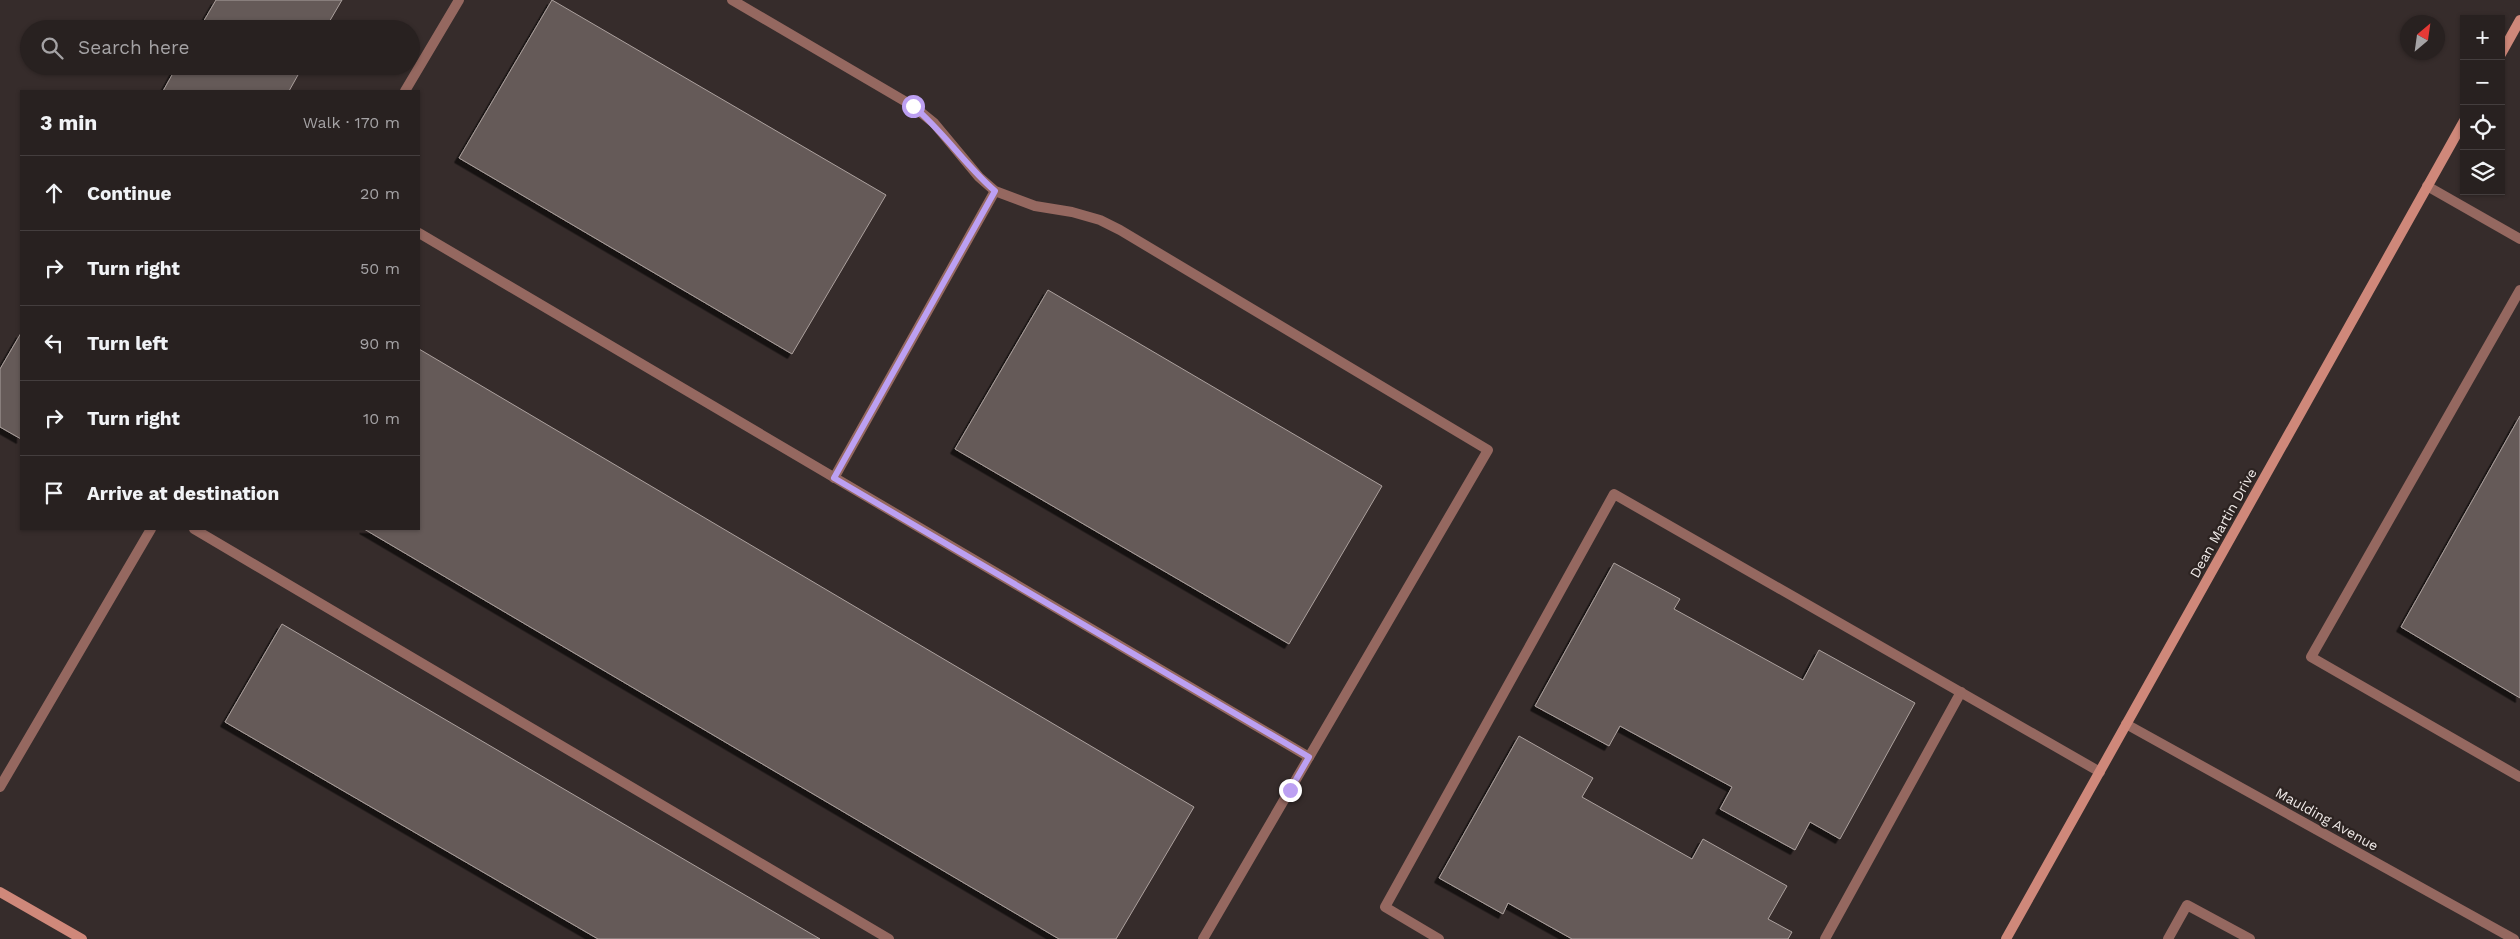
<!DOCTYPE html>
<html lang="en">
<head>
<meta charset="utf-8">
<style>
  :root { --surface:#282120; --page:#302929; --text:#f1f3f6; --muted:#a5a3a5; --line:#443e3e }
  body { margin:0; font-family:"Work Sans",sans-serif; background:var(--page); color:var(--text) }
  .controls { position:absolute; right:15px; top:15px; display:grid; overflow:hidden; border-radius:0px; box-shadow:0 1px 4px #0004 }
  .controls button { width:45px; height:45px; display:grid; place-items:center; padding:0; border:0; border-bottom:1px solid var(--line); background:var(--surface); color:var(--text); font:25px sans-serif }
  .compass { position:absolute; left:2400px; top:15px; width:45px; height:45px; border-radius:50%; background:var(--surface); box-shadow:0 1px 4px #0004; rotate:29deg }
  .stop { position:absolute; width:15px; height:15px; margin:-11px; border:4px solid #bca0f2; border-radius:50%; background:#fff }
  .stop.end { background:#bca0f2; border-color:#fff; box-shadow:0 1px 5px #0008 }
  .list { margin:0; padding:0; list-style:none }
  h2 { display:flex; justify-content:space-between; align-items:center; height:65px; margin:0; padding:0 20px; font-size:21px }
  h2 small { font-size:16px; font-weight:400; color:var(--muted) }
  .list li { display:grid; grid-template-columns:32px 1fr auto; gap:15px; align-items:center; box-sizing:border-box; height:75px; padding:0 20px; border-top:1px solid var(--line) }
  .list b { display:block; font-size:19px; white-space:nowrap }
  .list em { font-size:16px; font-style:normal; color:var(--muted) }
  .icon { flex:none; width:28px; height:28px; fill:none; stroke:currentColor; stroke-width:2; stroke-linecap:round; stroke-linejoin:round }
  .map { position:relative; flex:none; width:2520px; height:939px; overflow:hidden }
  .search { position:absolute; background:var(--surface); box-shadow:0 1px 4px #0004; left:20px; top:20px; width:400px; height:55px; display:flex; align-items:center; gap:12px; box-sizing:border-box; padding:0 18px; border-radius:28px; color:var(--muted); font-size:19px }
  .panel { position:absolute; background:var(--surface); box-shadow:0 1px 4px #0004; left:20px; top:90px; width:400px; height:440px; border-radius:0px }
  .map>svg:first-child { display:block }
</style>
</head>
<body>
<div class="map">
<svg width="2520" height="939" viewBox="0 0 2520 939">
  <defs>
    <filter id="shadow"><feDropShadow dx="-4.5" dy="4.5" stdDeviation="0" flood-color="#0009"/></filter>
  </defs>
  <rect width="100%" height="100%" fill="#362c2b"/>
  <g fill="#655a58" stroke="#aca19e" filter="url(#shadow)">
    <polygon points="216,0 342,0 325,29 199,29"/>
    <polygon points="552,0 886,195 792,354 459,158"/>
    <polygon points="177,66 303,66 289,91 163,91"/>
    <polygon points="1048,290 1382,486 1289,644 955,449"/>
    <polygon points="21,333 21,439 0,427 0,369"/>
    <polygon points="419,349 1194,807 1116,939 1059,939 364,529 419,529"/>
    <polygon points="2520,416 2520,698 2401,627"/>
    <polygon points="1614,563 1680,599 1674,609 1803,680 1819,650 1915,703 1840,839 1810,822 1795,850 1720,809 1732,787 1620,726 1609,746 1535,706"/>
    <polygon points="282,624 820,939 598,939 225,722"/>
    <polygon points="1519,736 1593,778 1582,797 1692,859 1703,839 1787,886 1768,919 1792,932 1788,939 1572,939 1508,903 1503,914 1439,878"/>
  </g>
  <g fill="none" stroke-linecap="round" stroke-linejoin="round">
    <g stroke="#956860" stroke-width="10">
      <polyline points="732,0 913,106 934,123 979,177 995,191 1035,206 1072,212 1100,220 1120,230 1488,450 1203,939"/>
      <polyline points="405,91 459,0"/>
      <polyline points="2427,186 2520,239"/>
      <polyline points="419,233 1309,757"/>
      <polyline points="2520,290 2311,657 2520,777"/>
      <polyline points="834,478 995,191"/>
      <polyline points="194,529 889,939"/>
      <polyline points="0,787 151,529"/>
      <polyline points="1439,939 1385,907 1614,494 2100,772"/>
      <polyline points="1825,939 1961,692"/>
      <polyline points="2168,939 2187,905 2250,939"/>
    </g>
    <polyline stroke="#956860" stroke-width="10" points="2126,724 2514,939"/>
    <g stroke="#cf887a" stroke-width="10">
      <polyline points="2501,54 2520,20"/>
      <polyline points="0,892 82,939"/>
      <polyline points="2006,939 2464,121"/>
    </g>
  </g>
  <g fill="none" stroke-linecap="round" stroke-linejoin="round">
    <path stroke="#bca0f2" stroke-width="6" d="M913 106C944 132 965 165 995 191L834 478 1309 757 1290 790"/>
  </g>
  <g text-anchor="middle" stroke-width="4.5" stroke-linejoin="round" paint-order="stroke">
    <g font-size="14" fill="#f0eae8" stroke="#2c2321">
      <text transform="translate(2223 523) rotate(-61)" y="5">Dean Martin Drive</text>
      <text transform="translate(2327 819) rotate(29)" y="5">Maulding Avenue</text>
    </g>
  </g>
</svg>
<div class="controls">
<button>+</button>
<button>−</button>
<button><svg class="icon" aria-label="locate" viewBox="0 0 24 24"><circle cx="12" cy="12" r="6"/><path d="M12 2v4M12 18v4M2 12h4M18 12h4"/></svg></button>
<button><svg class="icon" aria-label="layers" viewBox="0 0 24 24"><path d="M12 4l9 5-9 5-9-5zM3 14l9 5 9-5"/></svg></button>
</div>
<svg class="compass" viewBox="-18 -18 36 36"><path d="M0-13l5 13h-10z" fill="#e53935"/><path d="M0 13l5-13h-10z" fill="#a5a3a5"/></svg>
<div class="stop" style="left:913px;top:106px"></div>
<div class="stop end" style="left:1290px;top:790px"></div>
<div class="search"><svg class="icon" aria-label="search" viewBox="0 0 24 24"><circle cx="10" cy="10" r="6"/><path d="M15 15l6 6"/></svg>Search here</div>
<section class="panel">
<h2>3 min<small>Walk · 170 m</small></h2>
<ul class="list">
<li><svg class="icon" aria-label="ahead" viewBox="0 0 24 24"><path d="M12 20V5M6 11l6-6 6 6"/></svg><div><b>Continue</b></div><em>20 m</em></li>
<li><svg class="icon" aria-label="right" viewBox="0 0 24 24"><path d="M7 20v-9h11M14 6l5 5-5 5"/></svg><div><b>Turn right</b></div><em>50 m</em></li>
<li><svg class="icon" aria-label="left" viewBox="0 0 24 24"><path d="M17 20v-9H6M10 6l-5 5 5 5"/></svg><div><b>Turn left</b></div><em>90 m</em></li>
<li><svg class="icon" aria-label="right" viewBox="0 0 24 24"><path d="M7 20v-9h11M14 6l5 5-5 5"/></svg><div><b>Turn right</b></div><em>10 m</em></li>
<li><svg class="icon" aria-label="arrive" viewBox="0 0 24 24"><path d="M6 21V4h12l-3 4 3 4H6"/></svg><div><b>Arrive at destination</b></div></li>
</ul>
</section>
</div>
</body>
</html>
